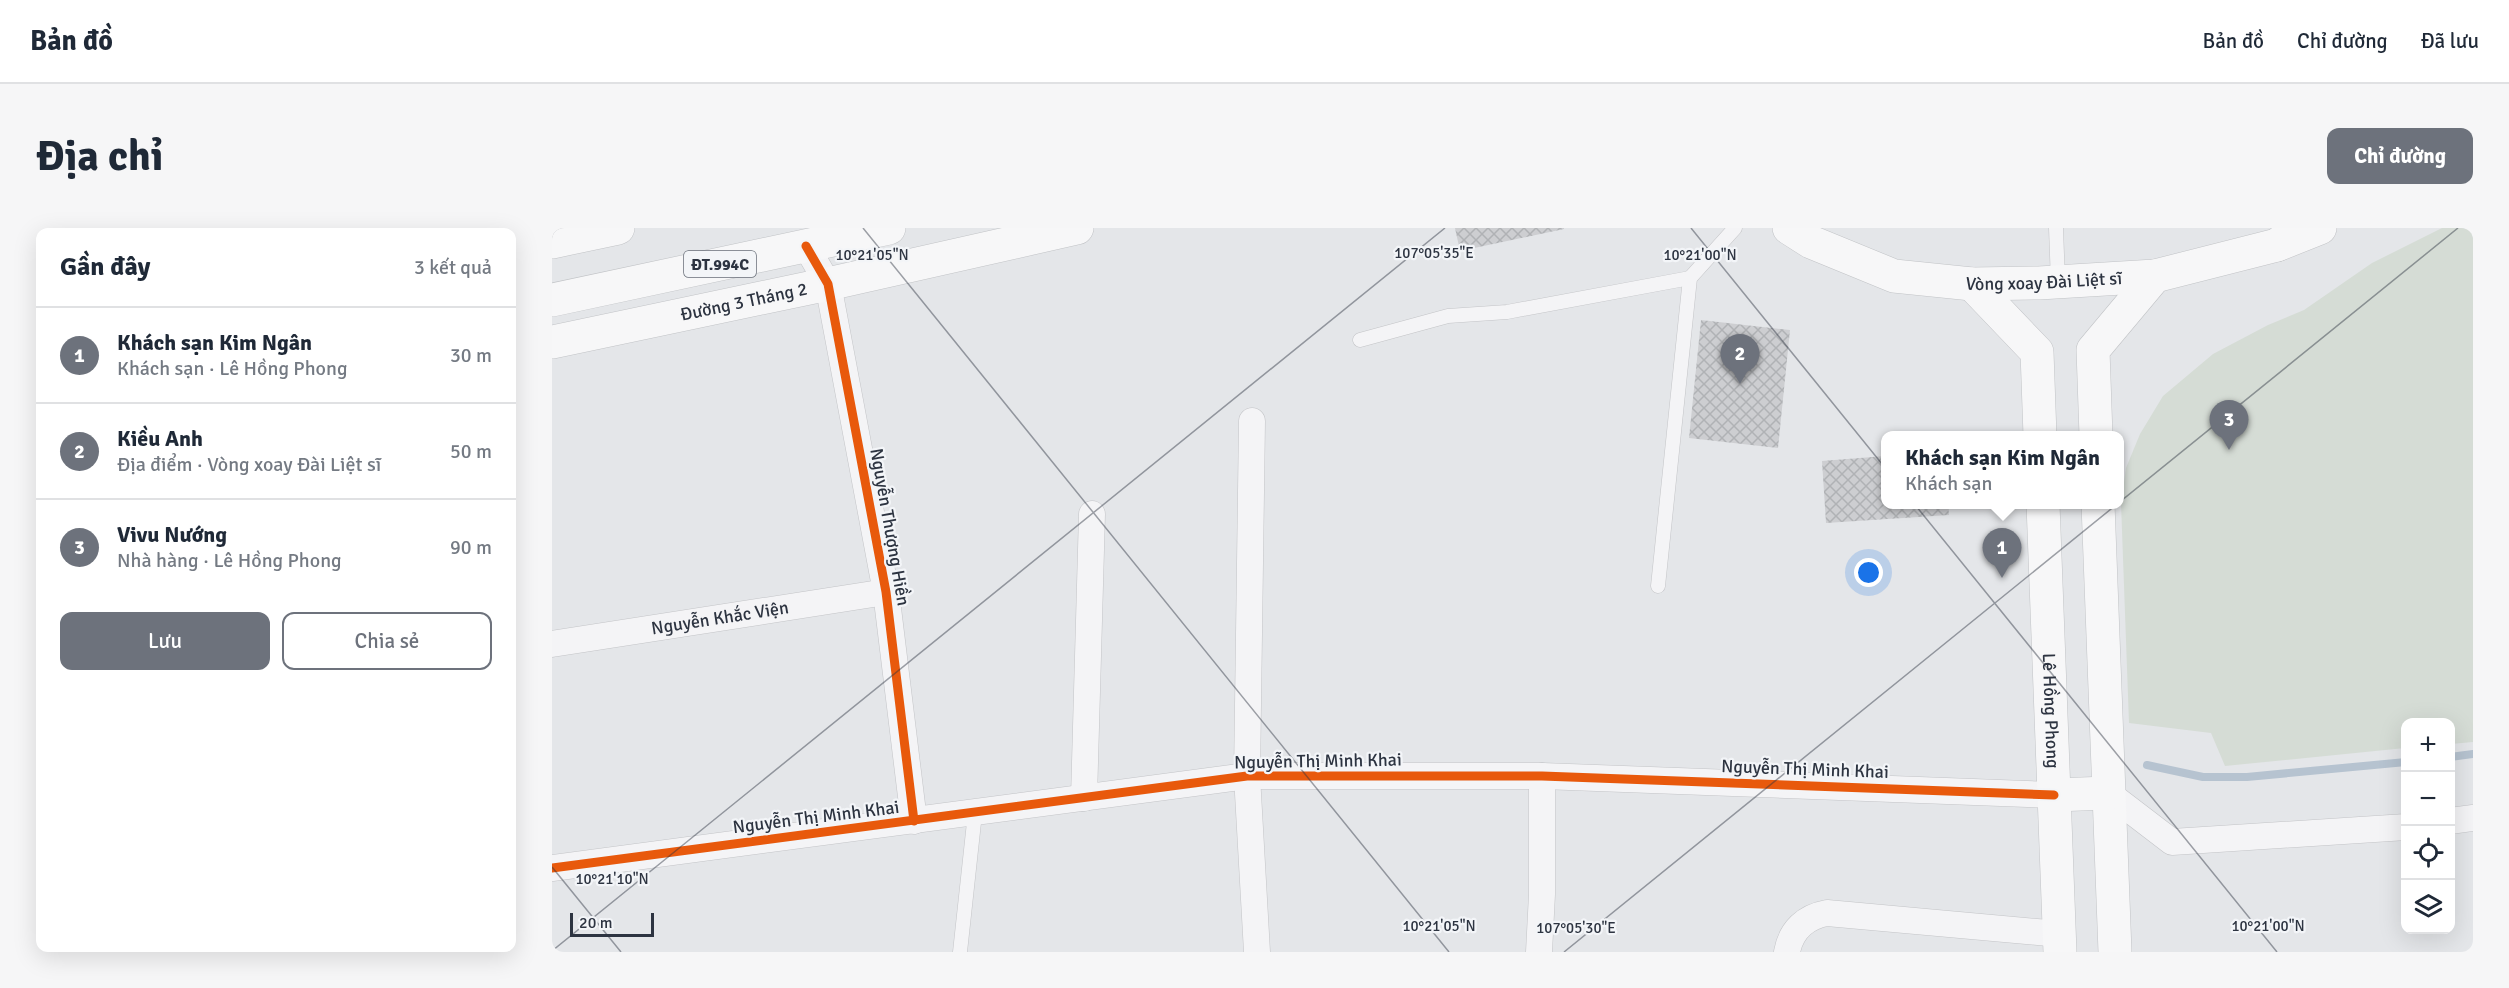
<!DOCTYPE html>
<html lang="vi">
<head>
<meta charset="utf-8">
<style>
  :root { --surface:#fff; --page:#f6f6f7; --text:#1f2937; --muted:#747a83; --line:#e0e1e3; --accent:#6d727c }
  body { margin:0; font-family:Signika,sans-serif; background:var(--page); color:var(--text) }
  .controls { position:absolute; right:18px; bottom:18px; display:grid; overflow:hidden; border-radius:12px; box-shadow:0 6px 24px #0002 }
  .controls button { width:54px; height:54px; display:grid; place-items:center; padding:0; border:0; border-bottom:2px solid var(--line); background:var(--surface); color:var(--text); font:30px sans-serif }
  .scale { position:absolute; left:18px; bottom:15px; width:84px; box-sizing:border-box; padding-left:6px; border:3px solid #2d3441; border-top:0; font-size:16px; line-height:21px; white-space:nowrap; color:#2d3441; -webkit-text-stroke:4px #f3f5f8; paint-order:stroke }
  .you { position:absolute; left:1317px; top:345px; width:21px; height:21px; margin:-15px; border:4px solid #fff; border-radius:50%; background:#1a73e8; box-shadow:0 0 0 9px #1a73e833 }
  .badge { display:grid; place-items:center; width:39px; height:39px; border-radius:50%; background:var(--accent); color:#fff; font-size:20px; font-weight:700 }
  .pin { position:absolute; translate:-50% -50px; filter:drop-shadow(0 2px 3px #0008) }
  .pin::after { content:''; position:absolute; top:32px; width:21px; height:18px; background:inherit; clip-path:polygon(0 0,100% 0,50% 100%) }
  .popup { position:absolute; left:1329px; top:203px; width:243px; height:78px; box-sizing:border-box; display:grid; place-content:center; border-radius:12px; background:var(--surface); filter:drop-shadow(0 2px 4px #0005); font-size:20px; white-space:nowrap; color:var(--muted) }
  .popup b { font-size:22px; color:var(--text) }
  .popup::after { content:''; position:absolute; left:50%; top:100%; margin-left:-12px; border:12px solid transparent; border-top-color:var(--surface) }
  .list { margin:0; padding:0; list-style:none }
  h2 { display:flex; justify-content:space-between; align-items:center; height:78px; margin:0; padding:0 24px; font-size:26px }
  h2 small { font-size:20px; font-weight:400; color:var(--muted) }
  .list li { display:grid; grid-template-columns:39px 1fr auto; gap:18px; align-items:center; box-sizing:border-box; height:96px; padding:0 24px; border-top:2px solid var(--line) }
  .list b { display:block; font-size:22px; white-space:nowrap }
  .list p { margin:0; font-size:20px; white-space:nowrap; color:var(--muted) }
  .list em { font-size:20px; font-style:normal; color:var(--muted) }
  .actions { display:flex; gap:12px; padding:18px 24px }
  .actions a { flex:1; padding:14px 0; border:2px solid var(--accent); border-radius:12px; text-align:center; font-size:21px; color:var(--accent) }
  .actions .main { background:var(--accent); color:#fff }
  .icon { flex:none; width:33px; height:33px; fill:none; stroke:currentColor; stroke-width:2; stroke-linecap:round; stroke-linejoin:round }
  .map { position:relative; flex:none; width:1921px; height:724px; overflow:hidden; border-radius:12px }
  header { display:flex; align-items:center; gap:36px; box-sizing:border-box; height:84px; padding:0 30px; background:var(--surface); border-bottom:2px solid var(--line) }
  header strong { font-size:28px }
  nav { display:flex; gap:33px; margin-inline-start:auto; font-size:21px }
  .intro { display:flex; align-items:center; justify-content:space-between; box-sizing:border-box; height:144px; padding:0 36px }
  h1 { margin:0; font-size:42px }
  .button { padding:15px 27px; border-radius:12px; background:var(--accent); color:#fff; font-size:21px; font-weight:700 }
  main { display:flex; gap:36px; padding:0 36px }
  aside { flex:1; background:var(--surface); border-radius:12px; box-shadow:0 6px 24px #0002 }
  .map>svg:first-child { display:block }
</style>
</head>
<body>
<header>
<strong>Bản đồ</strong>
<nav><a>Bản đồ</a><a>Chỉ đường</a><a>Đã lưu</a></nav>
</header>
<div class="intro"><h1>Địa chỉ</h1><a class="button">Chỉ đường</a></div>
<main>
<aside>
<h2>Gần đây<small>3 kết quả</small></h2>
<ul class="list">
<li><span class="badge">1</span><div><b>Khách sạn Kim Ngân</b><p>Khách sạn · Lê Hồng Phong</p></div><em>30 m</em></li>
<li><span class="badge">2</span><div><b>Kiều Anh</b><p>Địa điểm · Vòng xoay Đài Liệt sĩ</p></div><em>50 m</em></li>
<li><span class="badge">3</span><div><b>Vivu Nướng</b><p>Nhà hàng · Lê Hồng Phong</p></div><em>90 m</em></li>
</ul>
<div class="actions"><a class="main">Lưu</a><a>Chia sẻ</a></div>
</aside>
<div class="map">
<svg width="1921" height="724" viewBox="0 0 1921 724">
  <defs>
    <pattern id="building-cross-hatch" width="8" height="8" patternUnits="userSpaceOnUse" patternTransform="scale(1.5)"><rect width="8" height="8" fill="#cdced1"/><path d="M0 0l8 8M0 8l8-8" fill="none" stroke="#b0b2b5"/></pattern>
  </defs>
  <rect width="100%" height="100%" fill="#e4e6e9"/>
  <polygon fill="#d5dcd5" points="1890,0 1921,0 1921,514 1899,516 1898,494 1854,494 1853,520 1673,538 1659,505 1577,495 1569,275 1574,240 1588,206 1611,168 1661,126 1716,97 1752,82 1820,35"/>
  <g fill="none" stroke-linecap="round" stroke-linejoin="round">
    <g stroke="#b6c3d0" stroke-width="8">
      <polyline points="1898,529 1921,526"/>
      <polyline points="1595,537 1651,549 1695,549 1854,534"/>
    </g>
  </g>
  <g fill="url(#building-cross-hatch)">
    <polygon points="903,0 1012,0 1012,1 908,23"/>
    <polygon points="1149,92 1238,102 1226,220 1137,210"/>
    <polygon points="1333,228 1333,276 1396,276 1397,287 1274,295 1270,233"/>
  </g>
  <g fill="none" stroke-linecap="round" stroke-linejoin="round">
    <defs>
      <g id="lane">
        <polyline points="1504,0 1506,54"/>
        <polyline points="808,112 896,88 955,84 1138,50"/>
        <polyline points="1106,358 1138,50 1183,0"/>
        <polyline points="408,724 423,585"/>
      </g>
      <g id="street">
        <polyline points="254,18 276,56 334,364 362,593"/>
        <polyline points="700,193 695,548 705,724"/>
        <path id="s1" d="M0 416 334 364"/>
        <polyline points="1556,565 1620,614 1854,599"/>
        <polyline points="532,570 540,286"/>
        <polyline points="1898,593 1921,590"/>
        <polyline points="0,640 695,548 990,548 1502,567"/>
        <polyline points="987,724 990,666 990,548"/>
        <path d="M1235 724C1239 702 1253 689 1275 685L1507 706"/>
      </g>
      <polyline id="secondary" points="1725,17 1768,0"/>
      <g id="primary">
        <path id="s2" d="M1237 0 1259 14 1342 48 1420 56 1487 55 1603 48 1725 17 1747 0"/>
        <polyline points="0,14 66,0"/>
        <polyline points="1420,56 1485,124 1488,208"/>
        <polyline points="0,72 337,0"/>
        <path id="s3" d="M0 114 276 56 525 0"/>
        <polyline points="1544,208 1541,122 1603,48"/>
        <path id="s4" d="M1491 276 1508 724"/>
        <polyline points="1546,276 1563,724"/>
        <polyline points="1502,567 1556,565"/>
      </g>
    </defs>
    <use href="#lane" stroke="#c3c4c7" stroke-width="15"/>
    <use href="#street" stroke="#c3c4c7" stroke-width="27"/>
    <use href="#secondary" stroke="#c3c4c7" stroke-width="34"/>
    <use href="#primary" stroke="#c1c3c6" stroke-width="34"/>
    <use href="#lane" stroke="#f4f4f6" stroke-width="14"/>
    <use href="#street" stroke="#f4f4f6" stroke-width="26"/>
    <use href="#secondary" stroke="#f7f7f8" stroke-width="33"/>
    <use href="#primary" stroke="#f7f7f8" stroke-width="33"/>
    <defs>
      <g id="cycleway">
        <polyline points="254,18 276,56 334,364 362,593"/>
        <polyline points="0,640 695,548 990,548 1502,567"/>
      </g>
    </defs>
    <use href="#cycleway" stroke="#f3f5f8" stroke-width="13"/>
    <use href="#cycleway" stroke="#e8590c" stroke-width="9"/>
  </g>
  <path fill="none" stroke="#2d3441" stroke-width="1.5" stroke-opacity="0.45" d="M311 0 897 724M1139 0 1725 724M0 639 69 724M0 723 893 0M1012 724 1906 0"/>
  <g text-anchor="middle" stroke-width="4.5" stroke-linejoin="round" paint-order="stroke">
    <rect fill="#f3f5f8" stroke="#686e78" stroke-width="1.5" x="132" y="23" width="72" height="26" rx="4.5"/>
    <g font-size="16" font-weight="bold" fill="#2d3441">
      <text x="168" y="42">ĐT.994C</text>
    </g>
    <g font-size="18" fill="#2d3441" stroke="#f3f5f8">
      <text dy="6" stroke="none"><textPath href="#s2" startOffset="266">Vòng xoay Đài Liệt sĩ</textPath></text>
      <text dy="6" stroke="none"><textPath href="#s3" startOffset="196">Đường 3 Tháng 2</textPath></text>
      <text transform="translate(338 299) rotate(80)" y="6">Nguyễn Thượng Hiền</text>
      <text dy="6" stroke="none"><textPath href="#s1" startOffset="170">Nguyễn Khắc Viện</textPath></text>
      <text dy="6" stroke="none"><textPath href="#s4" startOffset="207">Lê Hồng Phong</textPath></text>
      <text transform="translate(766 533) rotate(-1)" y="6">Nguyễn Thị Minh Khai</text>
      <text transform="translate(1253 541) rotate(2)" y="6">Nguyễn Thị Minh Khai</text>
      <text transform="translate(264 589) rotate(-7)" y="6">Nguyễn Thị Minh Khai</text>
    </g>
  </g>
  <g font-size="15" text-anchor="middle" fill="#2d3441" stroke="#f3f5f8" stroke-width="4.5" stroke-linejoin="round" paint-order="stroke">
    <text x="882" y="30">107°05'35"E</text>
    <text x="320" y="32">10°21'05"N</text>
    <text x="1148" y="32">10°21'00"N</text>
    <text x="60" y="656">10°21'10"N</text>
    <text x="887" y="703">10°21'05"N</text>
    <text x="1716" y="703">10°21'00"N</text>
    <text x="1024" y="705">107°05'30"E</text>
  </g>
</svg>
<div class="controls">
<button>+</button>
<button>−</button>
<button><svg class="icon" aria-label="locate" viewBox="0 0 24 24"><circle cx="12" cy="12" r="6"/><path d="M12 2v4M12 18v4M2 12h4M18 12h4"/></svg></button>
<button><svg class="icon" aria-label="layers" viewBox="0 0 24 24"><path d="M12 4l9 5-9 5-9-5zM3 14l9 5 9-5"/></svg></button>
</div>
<div class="scale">20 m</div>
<div class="you"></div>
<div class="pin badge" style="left:1450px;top:350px">1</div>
<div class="popup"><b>Khách sạn Kim Ngân</b>Khách sạn</div>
<div class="pin badge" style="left:1188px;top:156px">2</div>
<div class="pin badge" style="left:1677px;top:222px">3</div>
</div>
</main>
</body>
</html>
